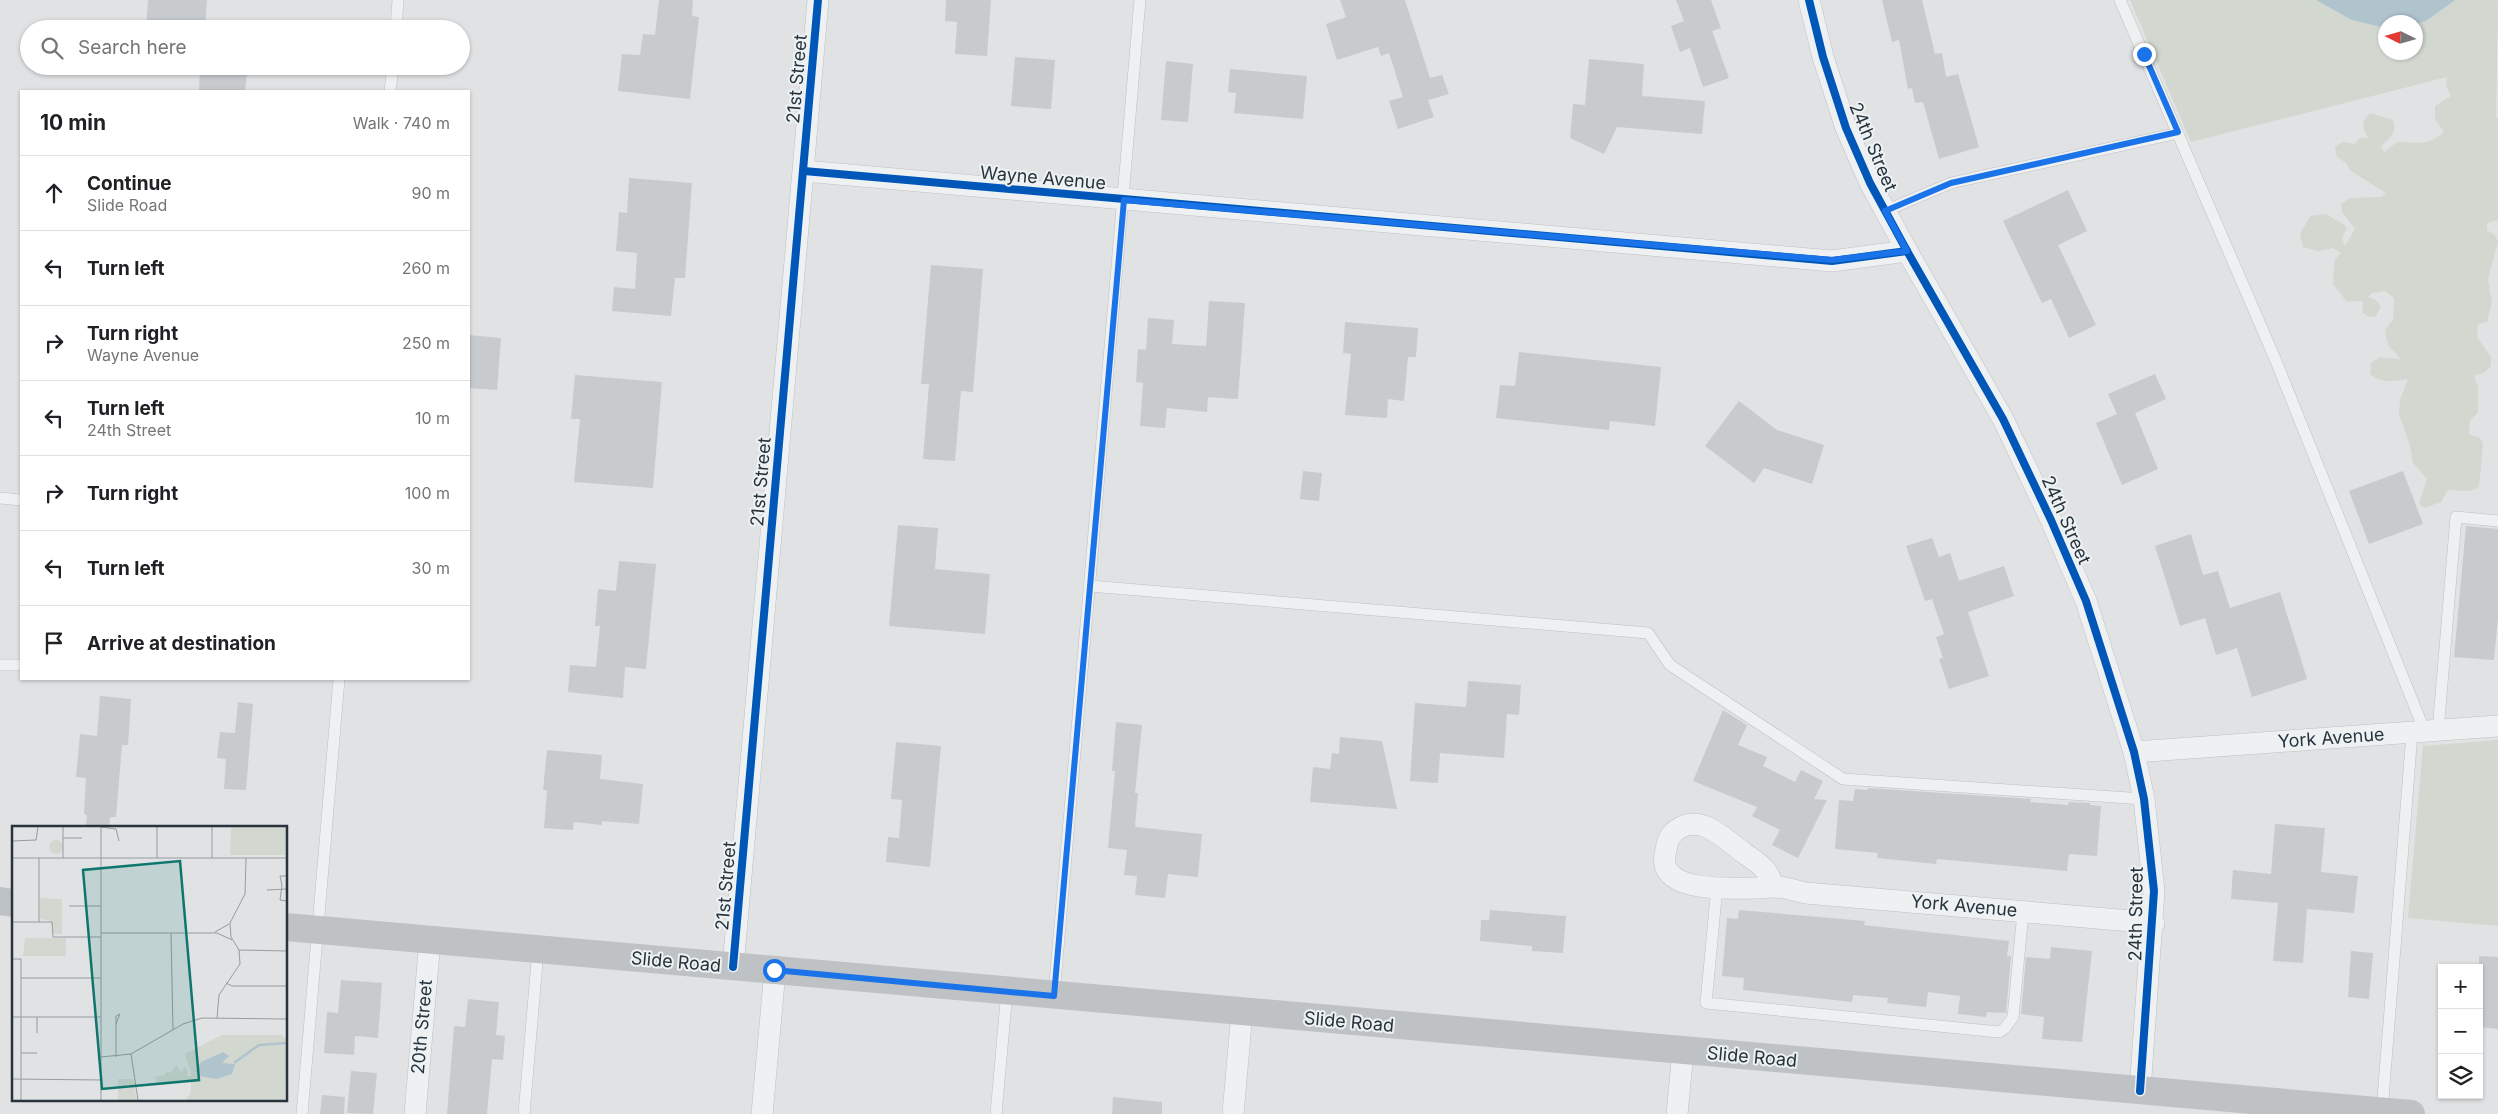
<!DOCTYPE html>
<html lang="en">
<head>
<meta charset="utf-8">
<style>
  :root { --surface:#fff; --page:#f6f6f6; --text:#202124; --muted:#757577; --line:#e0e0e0 }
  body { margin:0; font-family:Inter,sans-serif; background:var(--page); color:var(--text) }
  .controls { position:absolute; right:15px; bottom:15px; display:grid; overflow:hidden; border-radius:0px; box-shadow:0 1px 4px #0004 }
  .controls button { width:45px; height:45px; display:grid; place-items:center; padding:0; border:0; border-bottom:1px solid var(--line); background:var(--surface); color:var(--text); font:25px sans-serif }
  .compass { position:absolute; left:2378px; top:15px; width:45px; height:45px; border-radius:50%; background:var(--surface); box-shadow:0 1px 4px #0004; rotate:275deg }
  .stop { position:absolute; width:15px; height:15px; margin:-11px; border:4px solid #1a73e8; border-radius:50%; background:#fff }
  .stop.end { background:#1a73e8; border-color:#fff; box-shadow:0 1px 5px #0008 }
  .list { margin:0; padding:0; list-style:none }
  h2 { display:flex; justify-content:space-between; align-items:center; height:65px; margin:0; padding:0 20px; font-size:21px }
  h2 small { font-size:16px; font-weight:400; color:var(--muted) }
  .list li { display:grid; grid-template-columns:32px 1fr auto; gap:15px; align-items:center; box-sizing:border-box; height:75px; padding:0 20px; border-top:1px solid var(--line) }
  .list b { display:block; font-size:19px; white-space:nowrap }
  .list p { margin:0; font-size:16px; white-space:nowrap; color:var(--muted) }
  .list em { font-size:16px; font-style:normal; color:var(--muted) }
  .icon { flex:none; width:28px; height:28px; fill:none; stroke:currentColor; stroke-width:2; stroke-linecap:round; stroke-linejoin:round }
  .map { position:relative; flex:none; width:2498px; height:1114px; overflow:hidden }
  .search { position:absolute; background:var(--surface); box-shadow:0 1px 4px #0004; left:20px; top:20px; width:450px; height:55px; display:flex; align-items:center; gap:12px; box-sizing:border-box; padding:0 18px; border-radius:28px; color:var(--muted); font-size:19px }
  .panel { position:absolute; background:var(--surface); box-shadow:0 1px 4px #0004; left:20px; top:90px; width:450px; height:590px; border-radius:0px }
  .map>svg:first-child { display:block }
</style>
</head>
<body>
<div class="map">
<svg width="2498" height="1114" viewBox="0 0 2498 1114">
  <rect width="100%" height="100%" fill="#e0e2e4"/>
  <g fill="#d2d8d0" fill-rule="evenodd">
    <path d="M2130 0H2498L2496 117 2498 119V220L2487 223V230L2495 235 2498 242 2488 279 2492 302 2487 322 2478 324 2477 337 2491 357V366L2485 372 2474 376 2478 387V413L2470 420 2469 434 2480 438 2483 444 2479 487 2470 491 2448 490 2441 502 2424 508 2419 503 2427 479 2413 463 2410 446 2399 414 2400 400 2408 379C2393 381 2382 384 2370 374L2371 363 2380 357 2401 359 2388 345 2385 330 2393 320 2394 298 2385 291 2372 293 2368 297 2376 300 2381 307 2376 316 2369 317 2362 312 2363 301 2347 302 2333 284 2335 259 2341 253 2333 248 2318 251 2303 247 2300 234 2310 216 2327 214C2334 220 2341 221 2347 228L2342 238 2345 246 2355 229 2342 212 2341 204 2350 198 2382 197 2386 193 2351 171 2346 163 2337 157 2335 147 2343 142 2355 144 2360 138H2368C2363 127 2360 123 2370 113L2393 120C2398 132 2389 139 2381 146L2384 152 2397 142C2417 142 2427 147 2444 132L2435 119V106L2451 96 2446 86 2447 77 2191 142ZM2386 22H2416V52H2386Z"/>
    <polygon points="2498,740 2498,926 2408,918 2423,746"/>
  </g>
  <polygon fill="#b0c4ce" points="2316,0 2455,0 2426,21 2416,24 2386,22 2385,28 2352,20"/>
  <g fill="#c8cbcd">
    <polygon points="148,0 207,0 205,29 146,29"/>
    <polygon points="659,0 693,0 692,16 699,17 690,99 618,91 622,54 640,55 643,34 655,35"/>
    <polygon points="946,0 991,0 987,56 955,54 957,22 945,21"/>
    <polygon points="1340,0 1405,0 1430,78 1442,75 1449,94 1428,100 1434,117 1398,129 1389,101 1403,97 1389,53 1381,56 1378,47 1337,60 1326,24 1346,17"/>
    <polygon points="1676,0 1711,0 1721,28 1712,31 1729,78 1703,87 1690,48 1680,52 1671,26 1684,21"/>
    <polygon points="1882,0 1922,0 1935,54 1942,53 1946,77 1958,74 1979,147 1939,159 1923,102 1915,103 1912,88 1908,89 1899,40 1892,42"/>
    <polygon points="1015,57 1055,60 1051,109 1011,106"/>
    <polygon points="1589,59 1644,64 1642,96 1705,101 1702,134 1617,127 1604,154 1570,138 1573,104 1585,105"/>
    <polygon points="1166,61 1193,64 1188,122 1161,120"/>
    <polygon points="1230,69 1307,76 1303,119 1234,113 1236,93 1228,92"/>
    <polygon points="200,70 247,74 245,91 199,91"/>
    <polygon points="629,178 692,183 685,278 675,278 671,316 612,311 614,287 635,289 637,253 616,251 619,212 627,213"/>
    <polygon points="2068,190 2087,231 2058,245 2096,325 2069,338 2051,299 2042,303 2003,221"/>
    <polygon points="931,265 983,269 973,392 961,391 955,461 923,459 929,384 921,384"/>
    <polygon points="1209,301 1245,303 1238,399 1208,397 1207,412 1167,408 1165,428 1140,426 1143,383 1136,382 1138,349 1146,350 1148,318 1174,320 1172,344 1206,346"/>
    <polygon points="1345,322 1418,328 1416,357 1408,357 1404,401 1388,399 1387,418 1345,415 1351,354 1343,353"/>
    <polygon points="469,335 501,338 497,390 469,388"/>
    <polygon points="1519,352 1661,367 1655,426 1610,421 1609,430 1496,418 1500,385 1515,386"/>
    <polygon points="2155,374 2166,399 2135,413 2158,469 2122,485 2096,423 2117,414 2108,394"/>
    <polygon points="575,375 662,382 653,488 574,482 580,419 571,419"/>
    <polygon points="1739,401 1777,430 1824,445 1812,484 1764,468 1754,483 1705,446"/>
    <polygon points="1303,471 1322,473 1319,501 1300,499"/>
    <polygon points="2403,471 2423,524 2369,544 2349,491"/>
    <polygon points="898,525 938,528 935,569 990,574 985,634 889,626"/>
    <polygon points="2466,526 2498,529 2498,617 2494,660 2454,657"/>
    <polygon points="2191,534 2203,575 2218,571 2230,608 2280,592 2307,679 2252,697 2237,648 2216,655 2205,618 2180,626 2155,546"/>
    <polygon points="1932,538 1939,557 1950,553 1959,581 2004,566 2014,596 1968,612 1989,676 1949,689 1939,659 1943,658 1936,637 1944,634 1932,599 1925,601 1906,546"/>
    <polygon points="619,561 656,564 646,669 625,667 623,698 568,692 570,665 596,667 600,626 595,626 598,589 616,591"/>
    <polygon points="1468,681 1521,685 1519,715 1507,714 1504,758 1440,753 1438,783 1410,781 1415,703 1466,707"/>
    <polygon points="100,696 131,699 128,745 122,745 116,817 110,817 109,828 86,828 87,815 84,814 86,778 76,777 80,734 97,736"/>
    <polygon points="238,702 253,704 246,790 224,789 226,759 217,758 220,732 235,733"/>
    <polygon points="1723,710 1747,725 1738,745 1767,757 1763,766 1795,782 1801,770 1823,781 1814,799 1827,800 1798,858 1772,845 1780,830 1752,816 1757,807 1693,781"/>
    <polygon points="1116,722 1142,725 1135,793 1138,793 1135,827 1202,834 1198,877 1168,874 1165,898 1135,895 1137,876 1124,875 1127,850 1108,848 1115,771 1112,771"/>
    <polygon points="1340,737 1382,741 1397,809 1310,802 1313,767 1330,769 1332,753 1339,754"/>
    <polygon points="896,742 941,746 930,867 886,862 888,837 899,838 902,800 891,799"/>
    <polygon points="547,750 602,755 600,779 643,784 639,824 602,821 602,825 574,822 573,830 544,828 547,790 543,790"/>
    <polygon points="1868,788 2031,799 2030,802 2068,805 2069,802 2090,803 2090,805 2101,806 2097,856 2069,854 2067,871 1937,859 1936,864 1877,858 1878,853 1835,849 1839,800 1853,801 1855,789 1867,790"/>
    <polygon points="2275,824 2325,828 2321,872 2358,876 2354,913 2307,909 2303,963 2273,961 2278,903 2231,899 2233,870 2271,874"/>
    <polygon points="1490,910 1566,916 1563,953 1532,951 1532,946 1480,941 1481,920 1489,920"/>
    <polygon points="1739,910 1865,921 1864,925 2009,941 2007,956 2011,956 2006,1013 1987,1012 1986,1017 1958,1014 1960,996 1928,992 1926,1007 1887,1003 1888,998 1853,995 1852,1002 1743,990 1744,978 1722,976 1727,918 1738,919"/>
    <polygon points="2051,947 2092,951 2082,1042 2042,1039 2044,1017 2021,1014 2026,957 2050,959"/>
    <polygon points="2351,951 2373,953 2369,999 2348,997"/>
    <polygon points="2479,956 2498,957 2498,1029 2479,1027"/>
    <polygon points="341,980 382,983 378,1038 355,1036 354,1055 324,1053 327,1012 338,1013"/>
    <polygon points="468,999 499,1002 496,1035 505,1036 503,1060 492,1059 487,1114 447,1114 454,1026 465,1027"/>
    <polygon points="351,1071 377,1073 373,1114 347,1113"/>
    <polygon points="322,1095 345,1097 344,1114 320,1114"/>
    <polygon points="1113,1097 1162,1102 1162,1114 1112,1114"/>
  </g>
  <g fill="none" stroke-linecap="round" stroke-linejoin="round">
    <defs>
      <g id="service">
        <polyline points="2120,0 2276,361 2425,732"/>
        <polyline points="396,29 398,0"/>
        <polyline points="390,91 393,66"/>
        <polyline points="1885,211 1951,183 2178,133"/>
        <polyline points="0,498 21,500"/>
        <polyline points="1090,586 1648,633 1670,665 1843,779 2144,799"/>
        <polyline points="0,665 21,665"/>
        <polyline points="2438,731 2456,517 2498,521"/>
        <polyline points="1717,887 1706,1003 1999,1032 2005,1028 2013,1017 2023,912"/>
        <polyline points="1054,995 1140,0"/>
        <polyline points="2382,1111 2412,733"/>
        <polyline points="302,1114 339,679"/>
        <polyline points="524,1114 538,950"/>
        <polyline points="996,1114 1007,991"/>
      </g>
      <g id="minor">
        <polyline points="1809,0 1823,57 1846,128 1870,183 1907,251 2003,419 2051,520 2086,601 2134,752 2144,799 2154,891 2140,1091"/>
        <polyline points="804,171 1832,261 1907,251"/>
        <polyline points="2134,752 2498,726"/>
        <path d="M1774 887C1771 881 1769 874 1765 870 1760 863 1750 858 1744 853 1726 840 1701 813 1678 829 1668 835 1667 844 1665 855 1657 897 1747 888 1772 887 1783 886 1795 891 1806 893L2154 923"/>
        <polyline points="733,967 818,0"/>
        <polyline points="415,1114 430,940"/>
        <polyline points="762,1114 775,971"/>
        <polyline points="1233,1114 1242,1012"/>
        <polyline points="1677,1114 1683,1051"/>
      </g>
    </defs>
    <use href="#service" stroke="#bec0c2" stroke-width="12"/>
    <use href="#minor" stroke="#bec0c2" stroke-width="22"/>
    <use href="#service" stroke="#eff0f1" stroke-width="11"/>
    <use href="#minor" stroke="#eff0f1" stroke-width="21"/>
    <g stroke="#bec2c4" stroke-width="28">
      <polyline points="0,901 14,903"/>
      <polyline points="286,927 2411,1114"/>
    </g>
    <defs>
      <g id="cycleway">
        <polyline points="1809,0 1823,57 1846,128 1870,183 1907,251 2003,419 2051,520 2086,601 2134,752 2144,799 2154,891 2140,1091"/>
        <polyline points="804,171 1832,261 1907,251"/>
        <polyline points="733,967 818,0"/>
      </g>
    </defs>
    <use href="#cycleway" stroke="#edf2f4" stroke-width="11"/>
    <use href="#cycleway" stroke="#0057b8" stroke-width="8"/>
  </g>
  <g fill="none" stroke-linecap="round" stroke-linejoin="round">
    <polyline stroke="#1a73e8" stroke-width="6" points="774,970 1054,996 1124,200 1832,260 1907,251 1885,211 1951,183 2178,132 2144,54"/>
  </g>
  <g text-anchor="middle" stroke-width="4" stroke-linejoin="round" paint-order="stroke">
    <g font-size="18" fill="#28333c" stroke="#edf2f4">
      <text transform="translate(797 79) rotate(-85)" y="6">21st Street</text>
      <text transform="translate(1873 147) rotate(67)" y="6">24th Street</text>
      <text transform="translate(1043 178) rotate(5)" y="6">Wayne Avenue</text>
      <text transform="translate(761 482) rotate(-85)" y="6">21st Street</text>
      <text transform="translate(2066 520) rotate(66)" y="6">24th Street</text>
      <text transform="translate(2331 738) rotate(-4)" y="6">York Avenue</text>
      <text transform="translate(726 886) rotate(-85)" y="6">21st Street</text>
      <text transform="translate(1964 906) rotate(5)" y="6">York Avenue</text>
      <text transform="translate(2136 914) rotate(-89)" y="6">24th Street</text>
      <text transform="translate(676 962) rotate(5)" y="6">Slide Road</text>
      <text transform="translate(1349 1022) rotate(5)" y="6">Slide Road</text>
      <text transform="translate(422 1027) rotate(-85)" y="6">20th Street</text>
      <text transform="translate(1752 1057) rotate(5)" y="6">Slide Road</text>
    </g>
  </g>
  <g transform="translate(12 826)">
    <rect width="275" height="275" fill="#e0e2e4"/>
    <path d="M219 1H275V29H218ZM37 21a7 7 0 1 1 14 0a7 7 0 1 1-14 0ZM28 72 50 73V108H42L39 95 28 93ZM13 112H54V130H11ZM210 209H269L275 214 273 274H174L179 266V255L145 256 143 251 153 249 154 246 160 247 159 245 165 239 169 246 173 241 176 244 175 250H180L173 228ZM106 253H121L125 274H106Z" fill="#d2d8d0"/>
    <path d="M211 226 217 230 210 237 223 238 220 248 204 253 187 250 184 245 189 236Z" fill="#b0c4ce"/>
    <path fill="none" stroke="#b0c4ce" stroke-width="2.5" d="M222 237 247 219 275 217"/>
    <path fill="none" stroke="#969ca1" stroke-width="1" d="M51 1V32M89 1 104 3 107 15M51 12H70M0 15 24 14 26 1M0 32H275M27 32V96M145 32V1M200 32V1M275 50H268L270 60 268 74 275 75M255 64 275 63M57 80H89M0 96H40L41 111H89M203 106 217 98M89 107H205L220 114M159 107 161 204M227 124 275 125M0 133H9V274M9 152H89M214 157 220 160H275M0 191H89M205 192 207 169 228 138 227 124 219 111 218 97 233 68 234 32M25 207V191M9 227H25M119 228 126 274M89 231 119 228 171 198 190 192 275 193M104 231V190L108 188 104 198M0 253 89 254M89 274V1"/>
    <path fill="#0f766e" fill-opacity="0.15" stroke="#0f766e" stroke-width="2.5" d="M168 35 187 254 90 263 71 44Z"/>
    <rect width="275" height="275" fill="none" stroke="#28333c" stroke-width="2.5"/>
  </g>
</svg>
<div class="controls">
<button>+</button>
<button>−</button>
<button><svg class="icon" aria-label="layers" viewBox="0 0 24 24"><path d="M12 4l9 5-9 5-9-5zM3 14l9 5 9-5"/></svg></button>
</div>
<svg class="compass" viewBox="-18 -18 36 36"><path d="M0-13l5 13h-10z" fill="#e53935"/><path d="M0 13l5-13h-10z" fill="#757577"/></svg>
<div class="stop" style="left:774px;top:970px"></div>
<div class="stop end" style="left:2144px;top:54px"></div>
<div class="search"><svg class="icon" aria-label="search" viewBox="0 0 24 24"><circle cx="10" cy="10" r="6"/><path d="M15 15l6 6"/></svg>Search here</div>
<section class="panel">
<h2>10 min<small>Walk · 740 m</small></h2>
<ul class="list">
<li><svg class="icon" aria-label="ahead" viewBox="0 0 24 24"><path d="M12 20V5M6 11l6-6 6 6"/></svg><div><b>Continue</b><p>Slide Road</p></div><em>90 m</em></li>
<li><svg class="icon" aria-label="left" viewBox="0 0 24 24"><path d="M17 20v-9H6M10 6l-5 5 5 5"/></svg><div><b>Turn left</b></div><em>260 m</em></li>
<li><svg class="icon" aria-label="right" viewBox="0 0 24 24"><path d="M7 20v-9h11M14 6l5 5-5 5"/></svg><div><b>Turn right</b><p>Wayne Avenue</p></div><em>250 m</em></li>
<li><svg class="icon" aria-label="left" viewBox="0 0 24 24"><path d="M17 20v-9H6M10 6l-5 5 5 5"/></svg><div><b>Turn left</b><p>24th Street</p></div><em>10 m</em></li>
<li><svg class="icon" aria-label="right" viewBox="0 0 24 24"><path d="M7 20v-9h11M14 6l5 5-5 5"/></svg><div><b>Turn right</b></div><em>100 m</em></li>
<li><svg class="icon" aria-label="left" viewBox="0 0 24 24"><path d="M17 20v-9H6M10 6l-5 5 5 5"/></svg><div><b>Turn left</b></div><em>30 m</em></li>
<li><svg class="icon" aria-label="arrive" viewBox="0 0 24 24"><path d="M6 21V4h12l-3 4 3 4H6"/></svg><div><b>Arrive at destination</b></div></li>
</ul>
</section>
</div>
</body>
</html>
